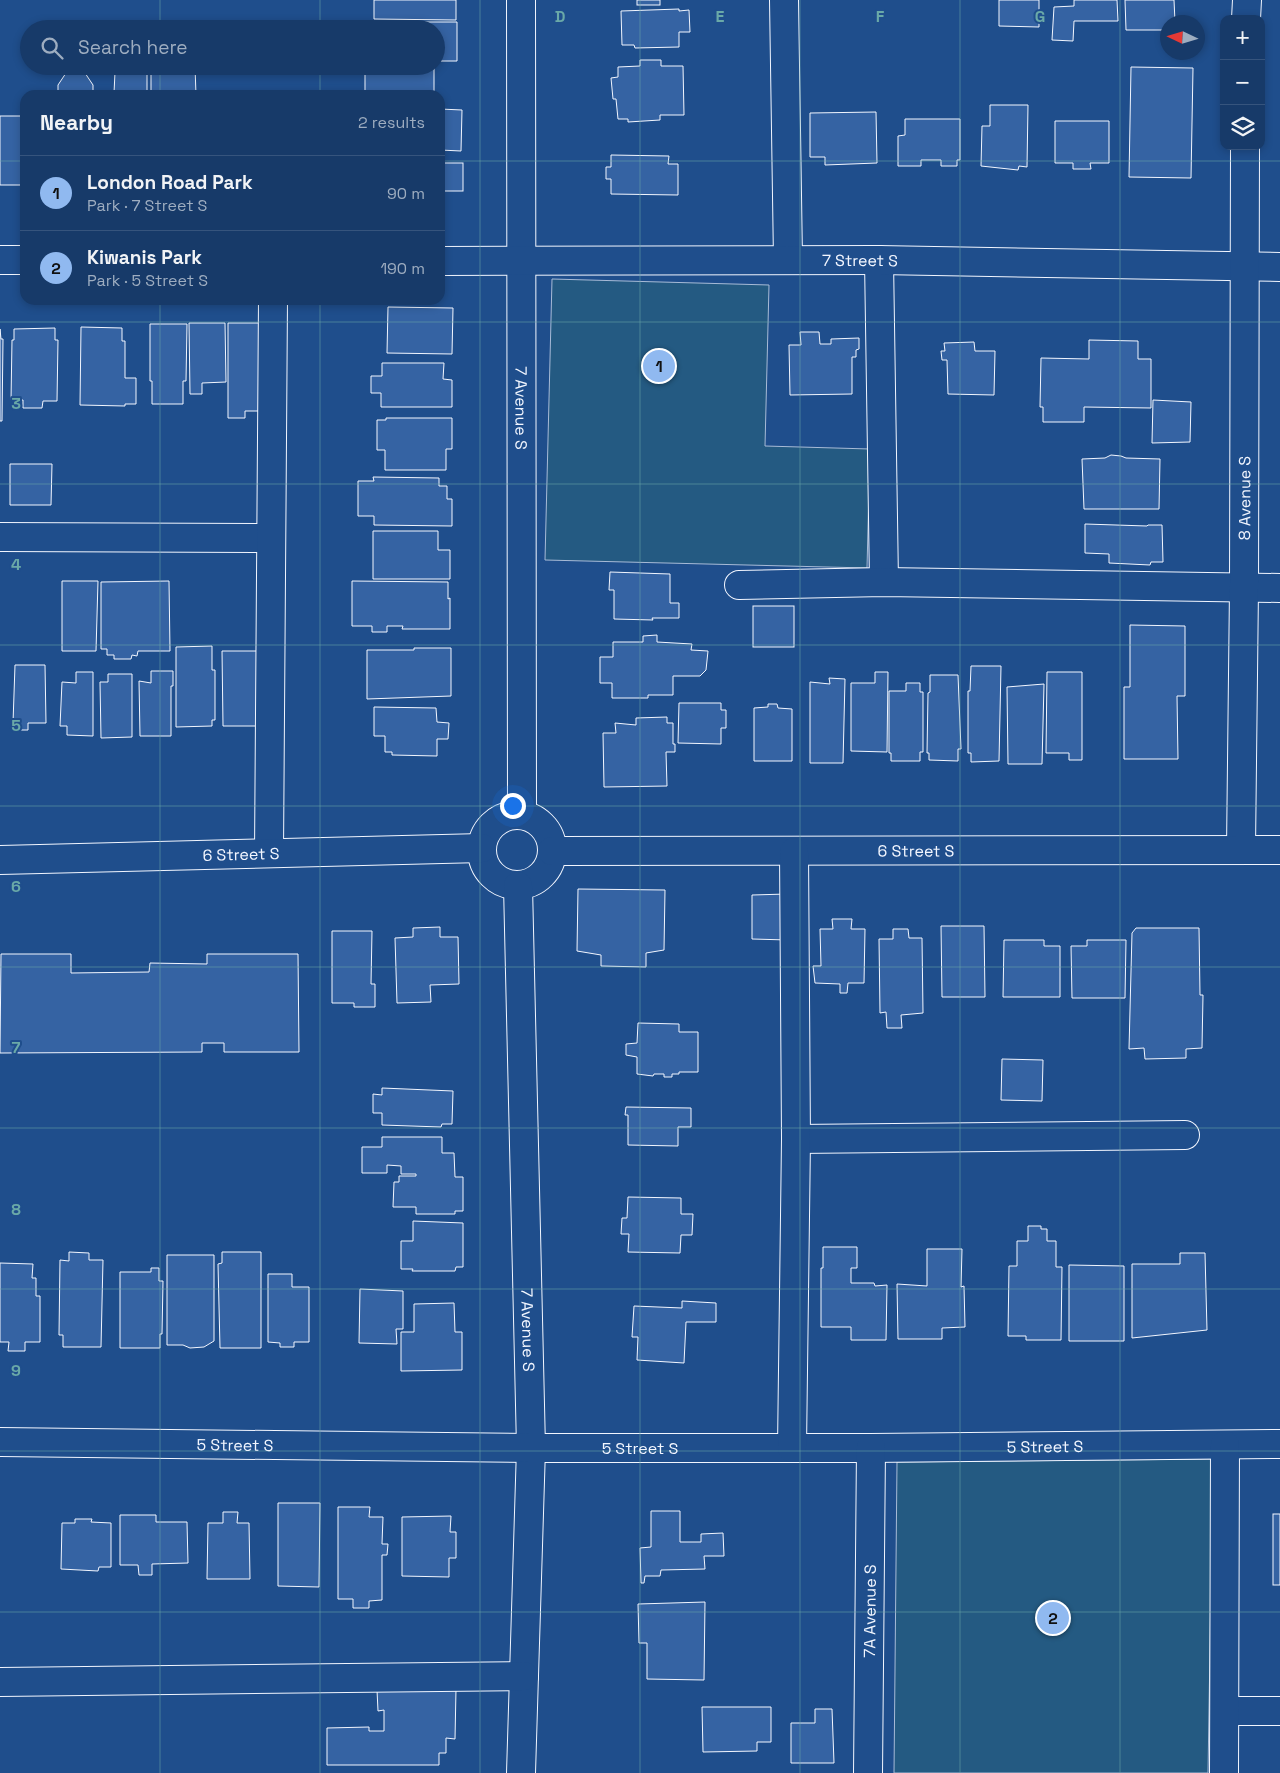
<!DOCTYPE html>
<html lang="en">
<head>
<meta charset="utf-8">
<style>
  :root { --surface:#173a69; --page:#244571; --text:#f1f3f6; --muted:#9eadc0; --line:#36547d; --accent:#90b9f0 }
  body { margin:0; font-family:"Space Grotesk",sans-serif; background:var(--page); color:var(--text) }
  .controls { position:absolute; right:15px; top:15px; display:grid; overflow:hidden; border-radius:10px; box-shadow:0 2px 8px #0003 }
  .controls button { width:45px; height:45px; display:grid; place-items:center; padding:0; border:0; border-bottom:1px solid var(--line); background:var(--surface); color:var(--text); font:25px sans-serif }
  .compass { position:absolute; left:1160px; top:15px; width:45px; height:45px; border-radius:50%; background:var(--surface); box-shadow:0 2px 8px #0003; rotate:274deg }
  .you { position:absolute; left:512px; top:805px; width:18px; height:18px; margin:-12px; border:4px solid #fff; border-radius:50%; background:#1a73e8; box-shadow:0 0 0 8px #1a73e833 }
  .badge { display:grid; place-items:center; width:32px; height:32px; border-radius:50%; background:var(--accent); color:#111; font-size:16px; font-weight:700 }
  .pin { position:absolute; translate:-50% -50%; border:2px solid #fff; box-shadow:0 1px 5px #0006 }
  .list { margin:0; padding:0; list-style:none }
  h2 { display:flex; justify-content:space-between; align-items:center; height:65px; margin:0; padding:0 20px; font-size:21px }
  h2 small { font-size:16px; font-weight:400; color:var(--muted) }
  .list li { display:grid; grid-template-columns:32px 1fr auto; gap:15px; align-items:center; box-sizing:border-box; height:75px; padding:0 20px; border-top:1px solid var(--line) }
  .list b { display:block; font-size:19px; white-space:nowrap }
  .list p { margin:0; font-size:16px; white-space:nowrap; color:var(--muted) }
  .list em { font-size:16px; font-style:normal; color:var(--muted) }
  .icon { flex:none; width:28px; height:28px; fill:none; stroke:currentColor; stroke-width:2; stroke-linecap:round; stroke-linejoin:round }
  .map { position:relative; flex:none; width:1280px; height:1773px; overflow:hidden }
  .search { position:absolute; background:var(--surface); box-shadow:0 2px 8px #0003; left:20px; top:20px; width:425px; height:55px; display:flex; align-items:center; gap:12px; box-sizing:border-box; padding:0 18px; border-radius:28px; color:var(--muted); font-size:19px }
  .panel { position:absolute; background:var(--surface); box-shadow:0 2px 8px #0003; left:20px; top:90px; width:425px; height:215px; border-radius:15px }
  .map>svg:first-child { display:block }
</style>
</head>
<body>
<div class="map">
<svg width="1280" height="1773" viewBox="0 0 1280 1773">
  <rect width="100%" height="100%" fill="#1f4e8c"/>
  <g fill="#245a82" stroke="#a8bbd7">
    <polygon points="552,279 769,285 765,446 870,449 867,568 545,560"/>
    <polygon points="1213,1459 1208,1773 894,1773 897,1462"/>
  </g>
  <g fill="#3563a3" stroke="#f2f6ff">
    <polygon points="374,0 456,0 456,20 374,19"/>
    <rect x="637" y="0" width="23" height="5"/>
    <polygon points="999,0 1039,0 1039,27 999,26"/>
    <polygon points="1074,0 1117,0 1118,21 1074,21 1073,41 1052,40 1054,7 1074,6"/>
    <polygon points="1125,0 1174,0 1175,22 1168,22 1168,30 1126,30"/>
    <polygon points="679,9 679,11 689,10 690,32 679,32 679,47 635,48 634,45 622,45 621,11"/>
    <polygon points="373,22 457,22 457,61 436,61 436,29 373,29"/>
    <polygon points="640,60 661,60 661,66 683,66 684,115 660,115 660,120 628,122 628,119 618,119 616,99 613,99 611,78 618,77 618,67 640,66"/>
    <polygon points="151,66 195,66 196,95 151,95"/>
    <rect x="365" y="66" width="69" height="29"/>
    <polygon points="1131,67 1193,68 1191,178 1129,177"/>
    <polygon points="115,72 147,72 147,95 111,95 111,93 114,93"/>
    <polygon points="66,73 85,73 93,85 93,95 58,95 58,85"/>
    <polygon points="990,105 1028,105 1027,167 1019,166 1018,170 981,166 982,126 990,126"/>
    <polygon points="440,109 462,110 461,151 440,150"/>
    <polygon points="876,112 877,163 825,165 825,157 810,157 810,113"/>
    <rect x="0" y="116" width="25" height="69"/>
    <polygon points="905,119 960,119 960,160 957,160 957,166 941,166 941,160 921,160 921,166 898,166 898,136 905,135"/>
    <polygon points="1055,121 1109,121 1109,163 1090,163 1091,169 1073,169 1073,163 1055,163"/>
    <polygon points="611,155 669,156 668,164 678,164 678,195 611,194 611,179 606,179 606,167 611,167"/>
    <rect x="440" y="163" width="23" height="28"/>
    <polygon points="388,307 453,308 452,354 387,353"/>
    <polygon points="189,323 225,323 226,382 202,383 202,394 190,394"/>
    <polygon points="228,323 265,323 263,411 245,411 245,418 228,418"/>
    <polygon points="150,324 187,324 186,381 183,381 183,404 152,404 152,381 150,381"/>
    <polygon points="81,327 122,328 122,341 125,341 125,378 136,378 136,404 125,404 125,406 80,405"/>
    <polygon points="55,328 55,340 58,340 57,401 43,401 42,408 23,408 23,400 11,400 12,340 14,340 14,329"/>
    <polygon points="0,329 1,339 3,339 2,421 0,421"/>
    <polygon points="800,332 819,332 820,344 831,344 831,339 859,338 859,349 856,350 856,357 852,357 852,394 790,395 789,345 801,345"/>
    <polygon points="1089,340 1138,341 1138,359 1151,359 1151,408 1084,407 1084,422 1043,422 1043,407 1040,407 1041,358 1089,359"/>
    <polygon points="974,342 975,351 995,351 994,395 948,394 947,360 942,360 941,351 945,351 944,343"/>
    <polygon points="382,363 444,363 443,379 452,380 452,407 381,407 381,393 371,393 371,376 382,376"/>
    <polygon points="1153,400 1191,402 1190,442 1152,443"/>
    <polygon points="386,418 452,418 452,449 446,449 446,470 385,470 385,450 377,450 377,420 386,420"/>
    <polygon points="1111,455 1121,456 1126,458 1160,459 1159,509 1084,509 1082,459 1105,458"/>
    <polygon points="10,464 52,464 51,505 10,505"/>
    <polygon points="373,477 439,478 439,486 447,486 447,499 452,499 452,526 374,525 374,516 358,516 358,481 374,481"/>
    <polygon points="1085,524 1147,526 1148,525 1162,525 1163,562 1151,562 1150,565 1109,563 1109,554 1085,553"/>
    <polygon points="373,531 438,531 438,550 450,550 450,579 373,579"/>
    <polygon points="610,572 670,574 670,603 679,603 679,618 652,618 653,620 614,619 614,590 609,590"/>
    <polygon points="62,581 98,581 96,651 62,651"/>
    <polygon points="169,581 170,651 138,651 137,656 132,655 131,659 114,659 114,655 107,655 107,649 101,649 101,582"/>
    <polygon points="352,581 448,582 448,599 450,598 450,629 402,629 403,626 387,626 387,632 372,632 372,626 352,626"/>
    <rect x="753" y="606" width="41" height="41"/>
    <polygon points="1130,625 1185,626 1185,696 1177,696 1178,759 1124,759 1124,687 1130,687"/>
    <polygon points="657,635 657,642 692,644 691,650 708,651 706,670 700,676 673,676 673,695 648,695 648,698 612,698 612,683 600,683 600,657 613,657 613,642 643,642 643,636"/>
    <polygon points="212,646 212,670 215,670 215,720 212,720 212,726 176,727 176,647"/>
    <polygon points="414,648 451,648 451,696 367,699 367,650 414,650"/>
    <polygon points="222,651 264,651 266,726 223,726"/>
    <polygon points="15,665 45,665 46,723 28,723 28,730 15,730 15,722 13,723"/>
    <polygon points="971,666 1001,666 999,761 971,762 971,753 968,753 968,691 970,691"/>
    <polygon points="151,671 173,671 173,686 171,686 171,736 140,736 139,681 151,683"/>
    <polygon points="76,672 93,672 93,736 67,735 67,726 60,726 62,682 76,683"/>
    <polygon points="875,672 888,672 887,752 851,751 851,683 875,683"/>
    <polygon points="1047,672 1082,672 1082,760 1069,760 1069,753 1046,753"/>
    <polygon points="108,674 132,674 132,737 101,738 100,682 108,682"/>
    <polygon points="930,675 958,675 961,749 958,749 958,761 929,760 929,753 927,753 928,693 930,692"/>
    <polygon points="829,678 845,679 843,763 810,763 810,682 830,684"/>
    <polygon points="906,683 920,683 920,692 923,692 923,752 920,752 920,761 891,761 891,753 889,753 889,691 906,691"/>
    <polygon points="1044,684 1042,764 1008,764 1007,687"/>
    <polygon points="679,703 721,703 721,710 726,710 726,728 721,728 721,744 678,743"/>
    <polygon points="768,704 777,704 778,708 792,709 792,761 754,761 754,708 768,707"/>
    <polygon points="374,707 436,708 437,722 449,723 448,739 437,739 437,756 392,755 392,752 385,752 385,736 374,736"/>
    <polygon points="667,717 667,723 673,723 673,744 675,744 675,752 666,752 667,786 604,787 603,733 616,733 615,723 636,725 636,718"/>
    <polygon points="578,889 665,890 664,950 646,953 646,967 601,966 601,955 577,951"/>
    <polygon points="787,894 788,940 752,939 752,895"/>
    <polygon points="832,919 852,919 851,929 865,929 864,983 848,983 847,993 840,993 840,984 815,983 813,966 821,966 820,929 833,929"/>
    <polygon points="941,926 984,926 985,997 942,997"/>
    <polygon points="440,927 440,937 458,937 459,984 430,985 431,1002 397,1003 395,938 413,937 413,928"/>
    <polygon points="1136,928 1199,928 1200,995 1203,995 1202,1048 1186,1049 1186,1058 1145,1059 1144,1048 1129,1049 1132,933"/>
    <polygon points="893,929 908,929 909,938 922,938 923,1013 901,1015 902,1028 887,1028 886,1012 880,1013 879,939 893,939"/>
    <polygon points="332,931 372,931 371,984 375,984 375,1007 354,1007 354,1003 332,1003"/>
    <polygon points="1004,940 1044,940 1044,946 1060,946 1060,997 1003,997"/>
    <polygon points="1087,940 1126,940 1125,998 1072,998 1071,946 1087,946"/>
    <polygon points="1,954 71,954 71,973 149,972 150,963 207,964 207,954 298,954 299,1052 224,1052 224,1043 202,1043 202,1052 0,1053"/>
    <polygon points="638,1023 679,1024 679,1032 698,1032 698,1072 679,1072 679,1074 672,1074 672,1077 664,1077 664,1074 654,1074 653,1076 637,1074 637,1057 626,1055 626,1044 637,1043"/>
    <polygon points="1002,1059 1043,1060 1042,1101 1001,1100"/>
    <polygon points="382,1088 453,1091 452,1124 442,1124 441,1127 382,1125 382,1113 373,1113 373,1094 382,1095"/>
    <polygon points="626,1107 691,1108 691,1127 678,1127 678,1146 628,1145 628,1115 625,1115"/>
    <polygon points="382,1137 442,1137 442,1153 454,1153 455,1177 463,1177 463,1211 455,1211 455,1214 416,1214 416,1207 393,1207 394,1182 399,1182 399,1176 416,1176 416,1174 401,1174 401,1166 387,1165 387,1173 362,1173 362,1147 382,1147"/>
    <polygon points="628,1197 681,1198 681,1214 693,1214 692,1235 681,1235 680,1253 628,1252 629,1234 621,1234 622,1218 627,1218"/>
    <polygon points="413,1221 463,1223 463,1267 456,1267 455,1271 412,1271 413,1269 401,1269 401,1241 413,1241"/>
    <polygon points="1028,1226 1041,1226 1041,1229 1047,1229 1047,1241 1056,1241 1056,1267 1062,1267 1061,1340 1026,1340 1026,1336 1008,1336 1009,1266 1017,1266 1017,1241 1028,1241"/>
    <polygon points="823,1247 857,1247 857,1268 851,1268 851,1283 874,1283 875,1286 887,1285 886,1340 851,1340 851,1327 821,1327 821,1268 823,1268"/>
    <polygon points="927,1249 962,1249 961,1287 964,1286 965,1327 942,1328 942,1339 898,1339 897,1284 927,1286"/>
    <polygon points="69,1252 89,1253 89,1260 103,1260 101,1347 63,1347 63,1335 59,1335 60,1260 69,1261"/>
    <polygon points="222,1252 261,1252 261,1348 220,1348 218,1264 222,1263"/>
    <polygon points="1180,1253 1205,1253 1207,1330 1132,1338 1132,1264 1180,1264"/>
    <polygon points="167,1255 214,1255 214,1341 204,1347 190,1348 183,1345 167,1345"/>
    <polygon points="0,1263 33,1264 32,1278 36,1278 36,1296 40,1296 40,1342 25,1342 25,1351 8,1351 9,1342 0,1342"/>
    <polygon points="1069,1265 1124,1266 1124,1341 1069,1341"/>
    <polygon points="151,1268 159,1268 159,1281 163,1281 162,1334 160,1334 160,1348 120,1348 120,1272 151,1272"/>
    <polygon points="268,1274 292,1274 292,1287 309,1287 309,1342 294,1342 294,1347 280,1347 280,1343 268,1342"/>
    <polygon points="360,1289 403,1291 403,1329 396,1329 397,1344 359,1343"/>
    <polygon points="682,1301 716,1303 716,1322 686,1322 684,1363 637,1360 638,1337 632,1337 634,1306 682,1308"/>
    <polygon points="454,1303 455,1332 462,1332 462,1370 401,1371 401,1332 414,1332 414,1304"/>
    <polygon points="278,1503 320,1503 319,1587 278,1586"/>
    <polygon points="338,1507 370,1507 369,1517 383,1517 382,1544 388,1544 387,1555 382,1555 382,1600 369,1601 369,1608 353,1608 353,1599 338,1599"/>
    <polygon points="651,1511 680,1511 680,1542 701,1542 701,1534 723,1533 724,1556 704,1556 705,1569 661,1570 660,1576 645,1576 644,1583 641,1583 640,1548 651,1547"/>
    <polygon points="223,1512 238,1512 237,1523 249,1523 250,1579 207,1579 208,1523 223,1523"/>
    <rect x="1273" y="1514" width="7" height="71"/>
    <polygon points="120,1515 156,1515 156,1522 187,1522 188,1563 152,1564 152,1575 139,1575 138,1565 120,1565"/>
    <polygon points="451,1516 450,1532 456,1532 456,1558 449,1558 449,1577 402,1576 402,1517"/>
    <polygon points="75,1519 92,1519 91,1522 111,1523 111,1567 99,1567 98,1571 61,1569 62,1523 75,1523"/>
    <polygon points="705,1602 704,1680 647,1679 647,1643 639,1643 638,1604"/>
    <polygon points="456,1689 455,1739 446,1738 446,1753 439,1753 439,1765 327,1765 327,1728 369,1727 369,1731 384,1731 384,1710 378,1711 377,1690"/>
    <polygon points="702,1707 771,1707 771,1742 757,1742 757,1751 703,1752"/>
    <polygon points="815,1709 832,1709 834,1763 791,1763 791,1723 815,1723"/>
  </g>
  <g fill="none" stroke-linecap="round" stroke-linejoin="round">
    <defs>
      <g id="minor">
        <path id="s1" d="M521 0 522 815"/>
        <polyline points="784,0 788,260"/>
        <polyline points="1246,19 1247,0"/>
        <polyline points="0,260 25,260"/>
        <polyline points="879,260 884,582"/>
        <path id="s2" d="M440 261 879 260 1280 267"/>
        <polyline points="0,537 271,538"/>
        <polyline points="739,585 884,582 1280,588"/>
        <circle cx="517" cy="850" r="35"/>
        <path id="s3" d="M1241 849 1244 588 1245 146"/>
        <path id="s4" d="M552 851 1280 850"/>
        <polyline points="269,853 273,300"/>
        <path id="s5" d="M0 860 482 848"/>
        <path id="s6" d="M518 886 531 1448 521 1773"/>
        <polyline points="796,1139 1185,1135"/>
        <path id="s7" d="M0 1442 531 1448H871L1280 1444"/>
        <polyline points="792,1448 796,1139 794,852"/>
        <polyline points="0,1682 524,1676"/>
        <polyline points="1225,1711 1280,1711"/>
        <path id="s8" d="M868 1773 871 1448"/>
        <polyline points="1224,1773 1225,1445"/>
      </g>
    </defs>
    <use href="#minor" stroke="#f2f6ff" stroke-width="30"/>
    <use href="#minor" stroke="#1f4e8c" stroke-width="28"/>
  </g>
  <path fill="none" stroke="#6aa9a8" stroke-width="1" stroke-opacity="0.55" d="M160 0V29M320 0V29M480 0V1773M640 0V1773M800 0V1773M960 0V1773M1120 0V1773M160 66V95M320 66V95M0 161H25M440 161H1280M160 300V1773M320 300V1773M0 322H1280M0 484H1280M0 645H1280M0 806H1280M0 967H1280M0 1128H1280M0 1289H1280M0 1451H1280M0 1612H1280"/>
  <g text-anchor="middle" stroke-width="4" stroke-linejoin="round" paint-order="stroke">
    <g font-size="16" fill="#f2f6ff" stroke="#1f4e8c">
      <text dy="6" stroke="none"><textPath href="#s2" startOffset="420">7 Street S</textPath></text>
      <text dy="6" stroke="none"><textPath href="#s1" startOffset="408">7 Avenue S</textPath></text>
      <text dy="6" stroke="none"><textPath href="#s3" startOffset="351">8 Avenue S</textPath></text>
      <text dy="6" stroke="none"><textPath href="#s4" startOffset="364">6 Street S</textPath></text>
      <text dy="6" stroke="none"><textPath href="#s5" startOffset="241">6 Street S</textPath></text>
      <text dy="6" stroke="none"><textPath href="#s6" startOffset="444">7 Avenue S</textPath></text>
      <text dy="6" stroke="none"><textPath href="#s7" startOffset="235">5 Street S</textPath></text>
      <text dy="6" stroke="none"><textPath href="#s7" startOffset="1045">5 Street S</textPath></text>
      <text dy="6" stroke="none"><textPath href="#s7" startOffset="640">5 Street S</textPath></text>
      <text dy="6" stroke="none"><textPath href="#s8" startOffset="162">7A Avenue S</textPath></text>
    </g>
  </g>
  <g font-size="16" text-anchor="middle" font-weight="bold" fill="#6aa9a8" stroke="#1f4e8c" stroke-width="4" stroke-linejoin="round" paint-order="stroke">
    <text x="560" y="22">D</text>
    <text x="720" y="22">E</text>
    <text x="880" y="22">F</text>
    <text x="1040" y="22">G</text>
    <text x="16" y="409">3</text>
    <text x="16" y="570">4</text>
    <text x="16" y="731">5</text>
    <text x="16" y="892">6</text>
    <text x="16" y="1053">7</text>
    <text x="16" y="1215">8</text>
    <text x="16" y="1376">9</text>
  </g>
</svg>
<div class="controls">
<button>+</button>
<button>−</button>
<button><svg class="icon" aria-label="layers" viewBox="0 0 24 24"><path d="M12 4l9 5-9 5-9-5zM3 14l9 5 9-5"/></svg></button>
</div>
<svg class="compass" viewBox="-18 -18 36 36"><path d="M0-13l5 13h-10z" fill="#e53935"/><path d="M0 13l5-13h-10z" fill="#9eadc0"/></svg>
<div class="you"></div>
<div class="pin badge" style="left:659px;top:366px">1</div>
<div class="pin badge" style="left:1053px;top:1618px">2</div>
<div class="search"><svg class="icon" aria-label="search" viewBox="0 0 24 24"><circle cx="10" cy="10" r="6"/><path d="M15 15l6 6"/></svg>Search here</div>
<section class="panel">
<h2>Nearby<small>2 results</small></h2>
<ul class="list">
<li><span class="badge">1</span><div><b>London Road Park</b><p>Park · 7 Street S</p></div><em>90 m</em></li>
<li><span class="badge">2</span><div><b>Kiwanis Park</b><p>Park · 5 Street S</p></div><em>190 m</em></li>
</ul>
</section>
</div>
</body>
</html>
